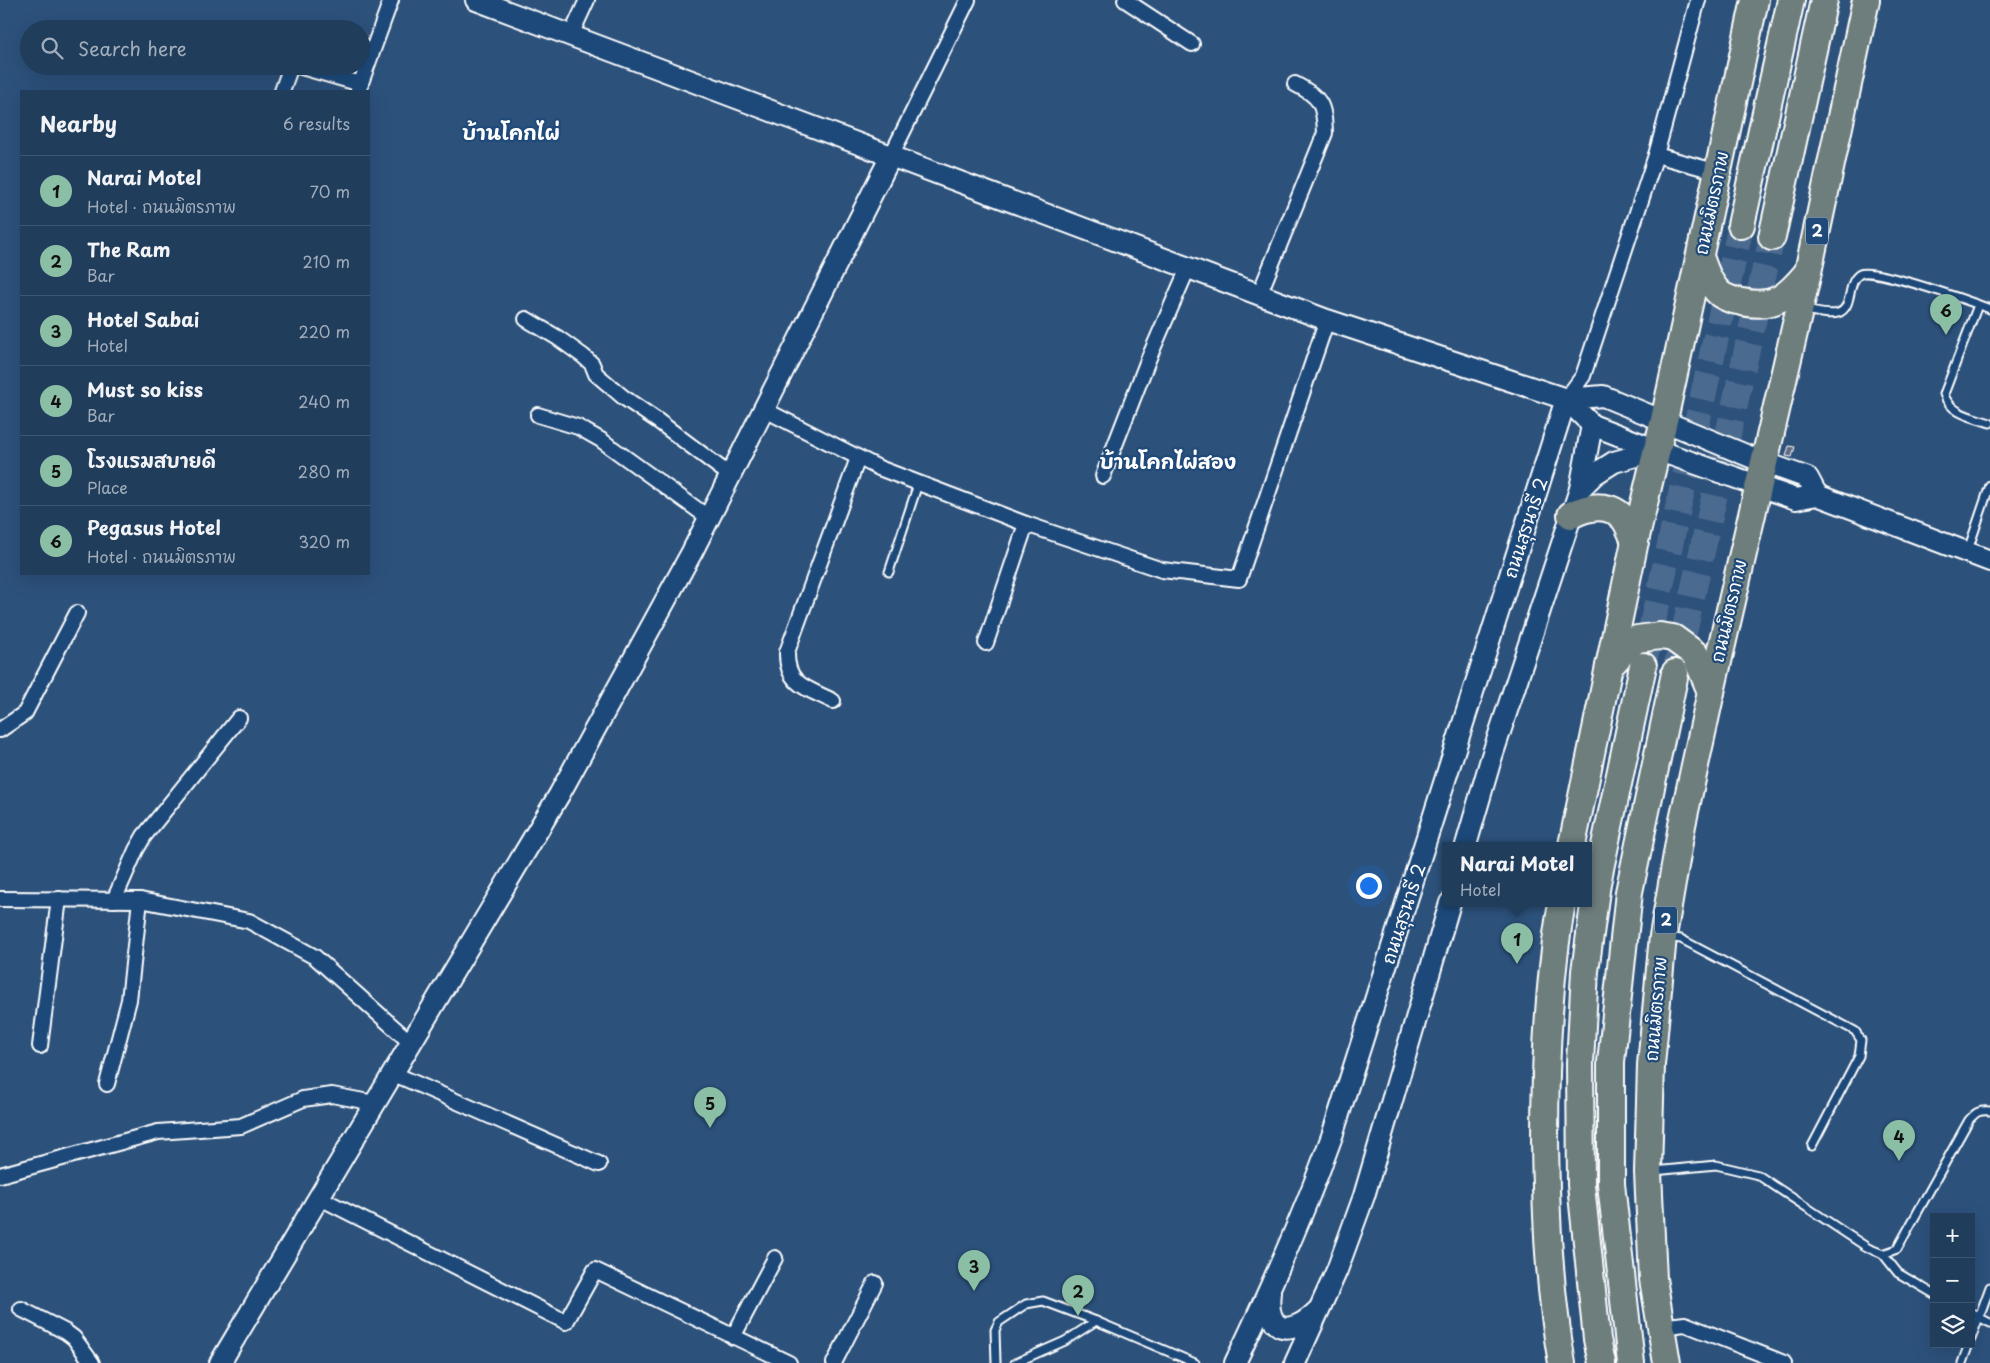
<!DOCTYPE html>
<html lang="en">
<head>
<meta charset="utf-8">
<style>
  :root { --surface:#213d5c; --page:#294462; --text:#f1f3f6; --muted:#a2aebb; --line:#3e5672; --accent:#8abfa5 }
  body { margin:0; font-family:"Playpen Sans","Playpen Sans Thai",sans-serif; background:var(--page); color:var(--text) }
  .controls { position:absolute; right:15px; bottom:15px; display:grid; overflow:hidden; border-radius:0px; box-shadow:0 5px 20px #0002 }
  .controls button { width:45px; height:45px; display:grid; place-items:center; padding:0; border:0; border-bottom:1px solid var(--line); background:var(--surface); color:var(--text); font:25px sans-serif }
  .you { position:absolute; left:1368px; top:885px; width:18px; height:18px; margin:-12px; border:4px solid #fff; border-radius:50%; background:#1a73e8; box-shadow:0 0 0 8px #1a73e833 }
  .badge { display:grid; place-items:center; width:32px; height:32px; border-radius:50%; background:var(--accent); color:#111; font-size:16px; font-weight:700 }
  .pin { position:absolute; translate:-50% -41px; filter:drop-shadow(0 1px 2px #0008) }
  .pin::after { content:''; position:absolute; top:26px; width:18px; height:15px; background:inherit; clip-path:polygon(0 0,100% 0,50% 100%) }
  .popup { position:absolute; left:1442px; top:842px; width:150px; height:65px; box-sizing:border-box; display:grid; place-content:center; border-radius:0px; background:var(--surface); filter:drop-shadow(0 1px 4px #0005); font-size:16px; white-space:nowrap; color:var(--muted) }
  .popup b { font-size:19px; color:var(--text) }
  .popup::after { content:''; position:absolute; left:50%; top:100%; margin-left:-10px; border:10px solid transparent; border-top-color:var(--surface) }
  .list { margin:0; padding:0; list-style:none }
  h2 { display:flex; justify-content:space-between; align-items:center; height:65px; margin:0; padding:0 20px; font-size:21px }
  h2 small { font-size:16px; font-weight:400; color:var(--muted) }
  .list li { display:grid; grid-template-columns:32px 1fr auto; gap:15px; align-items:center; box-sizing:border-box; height:70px; padding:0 20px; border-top:1px solid var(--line) }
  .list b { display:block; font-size:19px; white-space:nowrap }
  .list p { margin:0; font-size:16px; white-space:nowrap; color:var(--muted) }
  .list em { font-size:16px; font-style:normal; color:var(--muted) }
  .icon { flex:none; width:28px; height:28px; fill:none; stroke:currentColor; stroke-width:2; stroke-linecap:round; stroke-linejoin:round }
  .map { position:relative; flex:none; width:1990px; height:1363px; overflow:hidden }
  .search { position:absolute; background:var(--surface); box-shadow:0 5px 20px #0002; left:20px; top:20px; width:350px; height:55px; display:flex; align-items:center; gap:12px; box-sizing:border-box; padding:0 18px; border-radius:28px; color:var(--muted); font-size:19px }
  .panel { position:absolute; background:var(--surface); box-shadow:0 5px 20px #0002; left:20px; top:90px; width:350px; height:485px; border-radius:0px }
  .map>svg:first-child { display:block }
</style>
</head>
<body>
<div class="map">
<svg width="1990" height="1363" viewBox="0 0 1990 1363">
  <rect width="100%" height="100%" fill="#2c517b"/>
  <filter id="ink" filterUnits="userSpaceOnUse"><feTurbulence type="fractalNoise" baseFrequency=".02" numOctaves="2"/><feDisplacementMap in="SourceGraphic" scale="10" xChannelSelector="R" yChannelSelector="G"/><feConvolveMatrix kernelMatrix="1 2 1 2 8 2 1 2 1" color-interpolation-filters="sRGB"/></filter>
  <g filter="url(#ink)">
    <polygon fill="#606b80" stroke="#fff" points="1789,446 1795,447 1792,457 1786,456"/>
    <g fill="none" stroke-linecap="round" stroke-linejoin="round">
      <g stroke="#4c6b8f" stroke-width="26" stroke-dasharray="26 13" stroke-linecap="butt">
        <polyline points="1643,666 1741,225"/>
        <polyline points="1675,673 1772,237"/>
      </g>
      <defs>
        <g id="lane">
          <path d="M1978 305 1944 394C1950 414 1973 417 1990 423"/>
          <path d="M1804 310C1813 311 1829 316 1838 313 1854 308 1846 282 1860 274 1873 267 1972 302 1990 309"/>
          <polyline points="1968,550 1990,485"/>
          <polyline points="889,572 918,484"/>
          <polyline points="1667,937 1681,939 1855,1031 1861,1040 1859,1056 1812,1146"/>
          <path d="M1654 1171 1716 1165 1758 1175 1868 1248 1883 1254 1897 1249 1969 1120C1976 1112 1979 1110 1990 1111"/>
          <polyline points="1883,1254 1898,1273 1934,1294"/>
          <polyline points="1971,1313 1990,1323"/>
          <polyline points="1971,1339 1990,1287"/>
          <polyline points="996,1363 995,1330 999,1322 1026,1304 1043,1301 1096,1321"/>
          <polyline points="1015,1363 1065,1341 1096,1321 1195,1363"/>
          <polyline points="1962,1363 1969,1344"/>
        </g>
        <g id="street">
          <polyline points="1125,0 1192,44"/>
          <polyline points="571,35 587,0"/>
          <polyline points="298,66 361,84"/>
          <polyline points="282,91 291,66"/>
          <polyline points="358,91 391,0"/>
          <polyline points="1656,155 1718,172"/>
          <polyline points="891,156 968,0"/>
          <path d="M1259 295 1325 133C1324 104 1321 97 1295 84"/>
          <polyline points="526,319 558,338 583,356 592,364 596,374 623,397 658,421 731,476"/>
          <polyline points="1566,399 1583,376 1656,155 1698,0"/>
          <polyline points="763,409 879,468 1026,524 1162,570 1239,579 1327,320"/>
          <polyline points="538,415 578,427 601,440 709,518"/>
          <polyline points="1103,476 1148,360 1188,268"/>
          <polyline points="986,643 1026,524"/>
          <path d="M833 701C807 688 786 685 787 652L858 458"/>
          <polyline points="0,730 25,713 77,613"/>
          <polyline points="0,899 140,900 249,921 315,957 410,1042"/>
          <polyline points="114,900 136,850 144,836 239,718"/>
          <polyline points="40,1046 59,899"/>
          <polyline points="392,1073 599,1164"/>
          <polyline points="107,1084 129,1000 140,900"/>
          <polyline points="0,1175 158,1132 241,1126 303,1099 332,1095 374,1103"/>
          <polyline points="318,1197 566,1322 595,1270 789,1363"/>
          <polyline points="21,1309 66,1332 74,1338 92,1363"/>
          <polyline points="1661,1327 1685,1324 1784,1363"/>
          <polyline points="733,1337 775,1258"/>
          <polyline points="834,1363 875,1283"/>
        </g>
        <g id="secondary">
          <polyline points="476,0 1327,320 1566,399 1603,396 1763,462 1808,478 1817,495"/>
          <polyline points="1566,399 1592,425 1657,450 1796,499 1817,495 1990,561"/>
          <polyline points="1580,489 1595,474 1614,462 1657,450"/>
          <polyline points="1466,845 1491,759 1580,489 1592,425"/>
          <path d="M1270 1292C1265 1334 1291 1337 1317 1311"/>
          <polyline points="220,1363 559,795 692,552 891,156"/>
          <path d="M1235 1363C1271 1288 1304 1214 1332 1136L1566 399"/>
          <polyline points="1295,1363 1337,1270 1364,1196 1450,903"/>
        </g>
        <g id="highway">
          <polyline points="1741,225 1791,0"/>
          <polyline points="1772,237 1824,0"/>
          <path d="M1700 257C1705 270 1709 284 1720 294 1726 298 1735 301 1742 302 1774 309 1788 296 1807 273"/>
          <path d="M1571 515C1589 506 1611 502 1625 520 1629 526 1632 535 1635 541"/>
          <polyline points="1609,667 1627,647 1637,639 1660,636 1673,638 1695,654 1711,692"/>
          <polyline points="1572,845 1635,541 1664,420 1755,0"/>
          <path d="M1562 1363C1549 1290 1546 1215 1545 1140 1545 1061 1548 981 1562 903"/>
          <polyline points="1602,1363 1597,1339 1581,1185 1580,1063 1585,971 1597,883 1643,666"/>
          <polyline points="1631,1363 1611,1184 1611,1062 1629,892 1675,673"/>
          <polyline points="1667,1363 1653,1279 1648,1172 1651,1065 1663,936 1682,825 1711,692 1808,272 1866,0"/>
        </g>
      </defs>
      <use href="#lane" stroke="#fff" stroke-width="11"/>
      <use href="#street" stroke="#fff" stroke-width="18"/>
      <use href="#secondary" stroke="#fff" stroke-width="24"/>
      <use href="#highway" stroke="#fff" stroke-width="30"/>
      <use href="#lane" stroke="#1f4a7a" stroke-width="7"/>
      <use href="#street" stroke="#1f4a7a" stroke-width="14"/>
      <use href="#secondary" stroke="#1f4a7a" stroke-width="20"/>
      <use href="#highway" stroke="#6d7e7c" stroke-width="26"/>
    </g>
  </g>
  <g text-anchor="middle" stroke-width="4.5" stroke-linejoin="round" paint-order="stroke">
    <g fill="#1f4a7a" stroke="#bcc9d7" stroke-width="1">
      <rect x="1806" y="217.5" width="22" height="27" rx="4"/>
      <rect x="1655" y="906.5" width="22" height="27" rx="4"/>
    </g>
    <g font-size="16" font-weight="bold" fill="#fff">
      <text x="1817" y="237">2</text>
      <text x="1666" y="926">2</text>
    </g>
    <g font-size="18" fill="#fff" stroke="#1f4a7a">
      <text transform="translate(1712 203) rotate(-78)" y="6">ถนนมิตรภาพ</text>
      <text transform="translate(1526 528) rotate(-72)" y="6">ถนนสุรนารี 2</text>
      <text transform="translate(1729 611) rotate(-77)" y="6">ถนนมิตรภาพ</text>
      <text transform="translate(1404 914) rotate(-72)" y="6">ถนนสุรนารี 2</text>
      <text transform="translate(1656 1009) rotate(-85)" y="6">ถนนมิตรภาพ</text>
    </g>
    <g font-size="20" font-weight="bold" fill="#fff" stroke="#1f4a7a">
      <text x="511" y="140">บ้านโคกไผ่</text>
      <text x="1168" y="469">บ้านโคกไผ่สอง</text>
    </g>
  </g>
</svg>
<div class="controls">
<button>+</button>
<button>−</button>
<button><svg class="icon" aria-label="layers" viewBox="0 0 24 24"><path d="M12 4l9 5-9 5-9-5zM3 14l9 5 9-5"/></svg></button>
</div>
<div class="you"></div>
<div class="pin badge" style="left:1517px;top:964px">1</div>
<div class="popup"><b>Narai Motel</b>Hotel</div>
<div class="pin badge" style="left:1078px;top:1316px">2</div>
<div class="pin badge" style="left:974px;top:1291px">3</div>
<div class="pin badge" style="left:1899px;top:1161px">4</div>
<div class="pin badge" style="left:710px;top:1128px">5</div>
<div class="pin badge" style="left:1946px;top:335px">6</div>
<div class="search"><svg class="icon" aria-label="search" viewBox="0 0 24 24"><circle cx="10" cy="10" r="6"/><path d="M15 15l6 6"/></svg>Search here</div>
<section class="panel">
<h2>Nearby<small>6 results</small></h2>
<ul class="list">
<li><span class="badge">1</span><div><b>Narai Motel</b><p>Hotel · ถนนมิตรภาพ</p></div><em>70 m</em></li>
<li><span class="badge">2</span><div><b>The Ram</b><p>Bar</p></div><em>210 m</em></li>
<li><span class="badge">3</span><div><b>Hotel Sabai</b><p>Hotel</p></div><em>220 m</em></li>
<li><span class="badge">4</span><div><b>Must so kiss</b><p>Bar</p></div><em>240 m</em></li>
<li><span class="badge">5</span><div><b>โรงแรมสบายดี</b><p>Place</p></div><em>280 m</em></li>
<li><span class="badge">6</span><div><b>Pegasus Hotel</b><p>Hotel · ถนนมิตรภาพ</p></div><em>320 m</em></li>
</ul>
</section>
</div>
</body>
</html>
